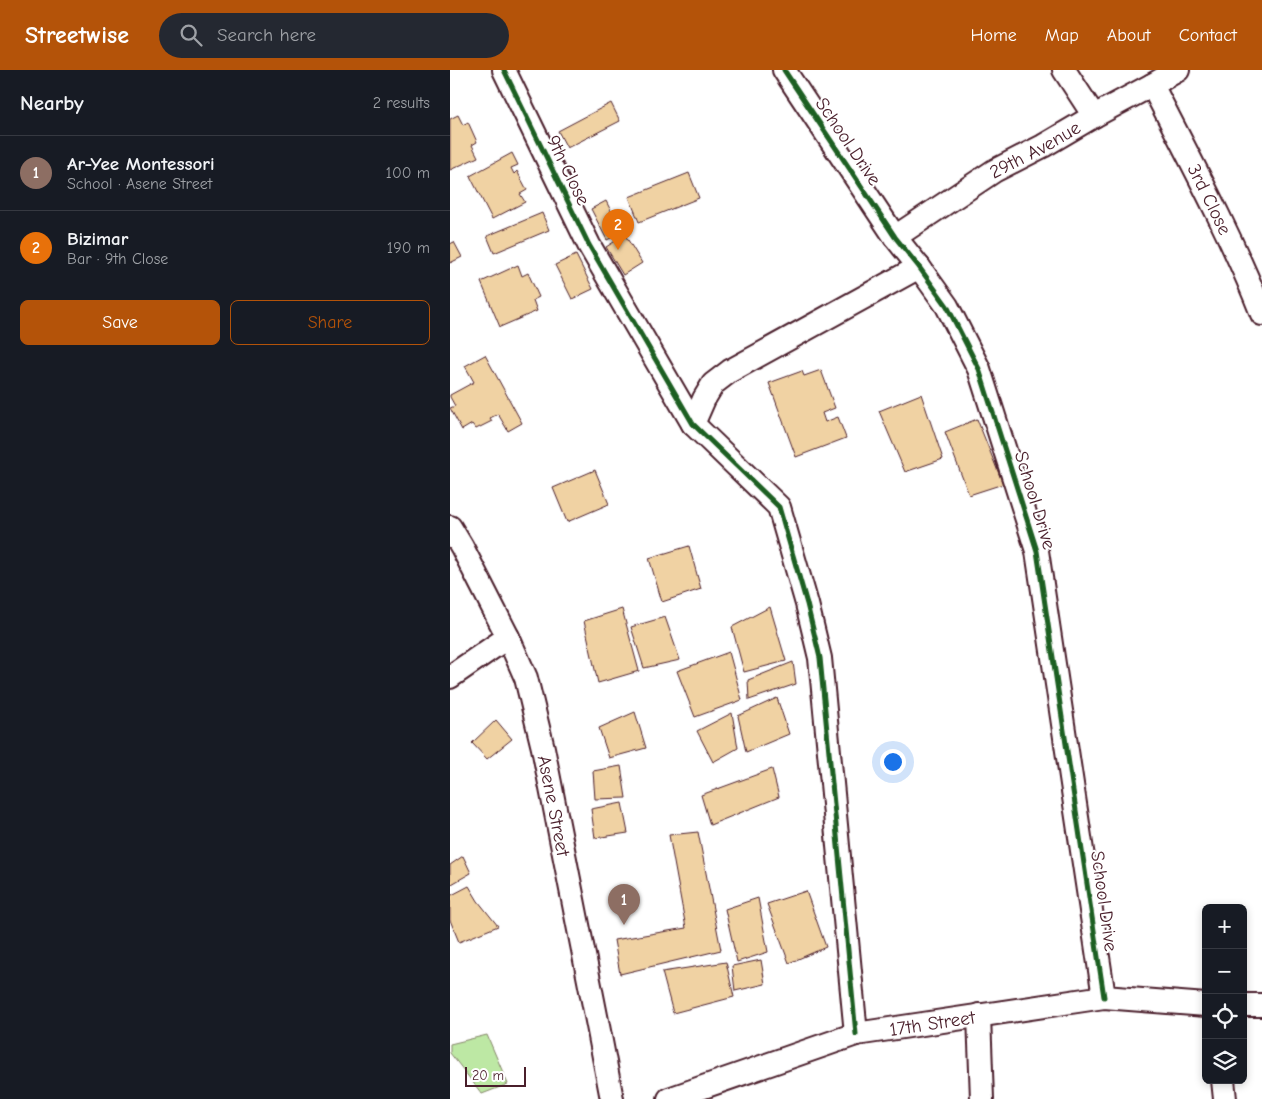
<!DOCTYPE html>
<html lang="en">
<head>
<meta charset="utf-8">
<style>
  :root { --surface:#171b24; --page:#242831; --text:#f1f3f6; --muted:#9ea1a6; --line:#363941; --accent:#b45309 }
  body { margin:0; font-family:"Comic Neue",sans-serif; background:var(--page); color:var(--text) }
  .controls { position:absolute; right:15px; bottom:15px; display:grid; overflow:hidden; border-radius:8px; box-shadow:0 2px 8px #0003 }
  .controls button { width:45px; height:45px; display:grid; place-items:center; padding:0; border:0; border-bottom:1px solid var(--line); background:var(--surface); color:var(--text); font:25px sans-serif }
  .scale { position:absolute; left:15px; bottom:12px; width:61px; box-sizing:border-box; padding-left:5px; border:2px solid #4a1f2b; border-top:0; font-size:14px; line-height:18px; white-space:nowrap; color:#4a1f2b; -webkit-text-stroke:4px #fff; paint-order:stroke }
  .you { position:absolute; left:442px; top:691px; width:18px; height:18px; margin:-12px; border:4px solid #fff; border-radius:50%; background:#1a73e8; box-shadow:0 0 0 8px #1a73e833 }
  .badge { display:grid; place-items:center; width:32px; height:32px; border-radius:50%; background:var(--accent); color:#fff; font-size:16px; font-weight:700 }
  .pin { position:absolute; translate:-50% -41px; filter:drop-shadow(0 1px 2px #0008) }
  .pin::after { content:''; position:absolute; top:26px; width:18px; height:15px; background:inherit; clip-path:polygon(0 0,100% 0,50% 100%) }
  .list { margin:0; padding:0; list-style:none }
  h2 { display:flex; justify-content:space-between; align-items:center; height:65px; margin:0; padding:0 20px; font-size:21px }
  h2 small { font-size:16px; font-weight:400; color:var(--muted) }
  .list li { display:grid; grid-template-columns:32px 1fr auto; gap:15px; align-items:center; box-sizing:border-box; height:75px; padding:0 20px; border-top:1px solid var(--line) }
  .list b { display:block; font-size:19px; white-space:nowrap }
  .list p { margin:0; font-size:16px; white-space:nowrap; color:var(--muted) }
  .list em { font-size:16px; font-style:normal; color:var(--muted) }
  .actions { display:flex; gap:10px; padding:15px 20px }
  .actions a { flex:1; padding:11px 0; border:1px solid var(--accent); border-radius:8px; text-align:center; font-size:18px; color:var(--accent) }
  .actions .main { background:var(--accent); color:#fff }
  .icon { flex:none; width:28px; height:28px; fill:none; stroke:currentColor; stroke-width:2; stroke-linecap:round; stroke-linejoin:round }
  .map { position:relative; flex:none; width:812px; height:1029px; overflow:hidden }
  header { display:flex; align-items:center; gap:30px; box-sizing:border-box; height:70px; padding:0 25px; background:var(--accent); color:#fff }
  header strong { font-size:24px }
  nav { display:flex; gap:28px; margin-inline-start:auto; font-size:18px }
  .search { width:350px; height:45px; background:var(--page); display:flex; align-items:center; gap:12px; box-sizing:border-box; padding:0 18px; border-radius:28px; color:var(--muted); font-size:19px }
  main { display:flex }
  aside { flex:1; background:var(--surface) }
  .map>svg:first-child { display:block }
</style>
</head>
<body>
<header>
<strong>Streetwise</strong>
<div class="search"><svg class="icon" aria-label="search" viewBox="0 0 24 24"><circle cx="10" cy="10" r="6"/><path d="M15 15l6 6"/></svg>Search here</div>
<nav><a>Home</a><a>Map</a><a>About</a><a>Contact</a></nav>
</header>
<main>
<aside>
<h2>Nearby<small>2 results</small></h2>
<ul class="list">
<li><span class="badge" style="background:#8d6e63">1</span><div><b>Ar-Yee Montessori</b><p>School · Asene Street</p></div><em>100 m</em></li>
<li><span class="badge" style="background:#e8710a">2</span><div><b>Bizimar</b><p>Bar · 9th Close</p></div><em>190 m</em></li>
</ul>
<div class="actions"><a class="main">Save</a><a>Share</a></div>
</aside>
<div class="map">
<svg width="812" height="1029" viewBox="0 0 812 1029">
  <rect width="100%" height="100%" fill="#fff"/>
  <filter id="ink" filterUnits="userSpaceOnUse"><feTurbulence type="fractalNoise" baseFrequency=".02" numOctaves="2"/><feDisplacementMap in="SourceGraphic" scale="10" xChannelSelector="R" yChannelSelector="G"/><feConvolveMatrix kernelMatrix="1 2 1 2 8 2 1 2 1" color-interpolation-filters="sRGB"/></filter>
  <g filter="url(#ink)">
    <polygon fill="#bde8a4" stroke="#848468" points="37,965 58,1014 32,1024 0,983 0,974"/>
    <g fill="#f0d2a3" stroke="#4a1f2b">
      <polygon points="161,33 170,51 117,78 108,61"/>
      <polygon points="8,45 13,55 18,52 27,72 22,75 28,87 0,100 0,49"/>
      <polygon points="62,83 68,95 61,98 64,104 67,101 77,120 70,124 75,132 42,149 20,106"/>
      <polygon points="239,103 249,128 189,152 179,127"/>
      <polygon points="156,131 162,143 169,139 179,159 157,170 141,139"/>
      <polygon points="92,143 99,160 44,183 37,166"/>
      <polygon points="175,165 192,193 173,205 156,177"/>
      <polygon points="4,172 12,187 0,193 0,174"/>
      <polygon points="126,185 143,219 122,229 105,195"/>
      <polygon points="68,195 72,206 78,203 89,227 83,230 87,241 50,257 31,212"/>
      <polygon points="35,285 72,353 58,361 48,344 40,348 42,351 26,359 22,354 12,360 0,338 5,336 0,327 0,325 24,312 15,296"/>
      <polygon points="371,300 385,338 372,343 375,352 388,347 396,368 346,387 319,313 352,301 354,306"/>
      <polygon points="471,324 493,389 455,402 429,341"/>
      <polygon points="527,349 553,414 519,425 495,362"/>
      <polygon points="145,400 159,434 117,452 103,418"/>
      <polygon points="239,476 251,519 212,532 199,488"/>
      <polygon points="320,537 336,591 294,602 282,557"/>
      <polygon points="172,539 189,601 148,613 134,551"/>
      <polygon points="215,547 230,590 194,598 181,557"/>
      <polygon points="279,582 292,630 245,647 227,601"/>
      <polygon points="343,592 346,614 299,630 298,610"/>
      <polygon points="327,628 339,664 296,682 288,646"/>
      <polygon points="185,642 196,678 159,688 149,658"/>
      <polygon points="282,643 288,678 263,692 247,661"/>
      <polygon points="46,650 62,669 37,689 22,673"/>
      <polygon points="171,696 176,728 145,729 143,701"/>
      <polygon points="322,699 329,727 260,755 251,725"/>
      <polygon points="172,733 178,763 145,768 141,739"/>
      <polygon points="248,762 271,880 170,904 164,870 236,858 219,765"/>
      <polygon points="13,786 21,803 0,815 0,795"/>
      <polygon points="19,816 28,831 48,856 9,872 0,850 0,826"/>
      <polygon points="356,821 376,877 339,893 317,834"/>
      <polygon points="308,828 318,882 287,892 275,839"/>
      <polygon points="311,890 315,914 285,921 282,896"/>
      <polygon points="276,892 284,927 223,943 212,902"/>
    </g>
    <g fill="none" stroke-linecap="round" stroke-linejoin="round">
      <defs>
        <g id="minor">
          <polyline points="54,0 139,175 243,354 329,437 357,534 370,588 406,964"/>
          <polyline points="334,0 445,167 469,197 497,236 529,299 587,481 654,927"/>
          <polyline points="614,0 644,46"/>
          <path id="s1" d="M702 15C741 91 781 165 812 244"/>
          <path id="s2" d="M445 167 544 101 593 76 644 46 702 15 728 0"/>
          <polyline points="243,354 254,329 263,314 280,301 469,197"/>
          <path id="s3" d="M0 457 12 477 58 567 76 608 93 678 149 961 162 1029"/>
          <polyline points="0,607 58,567"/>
          <polyline points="793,935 812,935"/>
          <polyline points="529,945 532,1029"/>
          <polyline points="773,1010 775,1029"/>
          <path id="s4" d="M219 1029 406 964 654 927 756 935"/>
        </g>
      </defs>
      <use href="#minor" stroke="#4a1f2b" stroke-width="26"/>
      <use href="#minor" stroke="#fff" stroke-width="22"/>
      <defs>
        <g id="cycleway">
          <polyline points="54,0 139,175 243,354 329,437 357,534 370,588 406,964"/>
          <polyline points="334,0 445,167 469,197 497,236 529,299 587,481 654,927"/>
        </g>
      </defs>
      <use href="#cycleway" stroke="#fff" stroke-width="8"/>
      <use href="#cycleway" stroke="#1b5e20" stroke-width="5"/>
    </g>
  </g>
  <g text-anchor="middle" stroke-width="4" stroke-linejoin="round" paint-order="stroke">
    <g font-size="19" fill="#4a1f2b" stroke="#fff">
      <text transform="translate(399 71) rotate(56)" y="7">School Drive</text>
      <text dy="7" stroke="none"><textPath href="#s2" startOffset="165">29th Avenue</textPath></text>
      <text transform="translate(119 100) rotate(64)" y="7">9th Close</text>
      <text dy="7" stroke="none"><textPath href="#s1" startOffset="128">3rd Close</textPath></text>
      <text transform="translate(586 430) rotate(73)" y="7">School Drive</text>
      <text dy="7" stroke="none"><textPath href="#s3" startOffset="300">Asene Street</textPath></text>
      <text transform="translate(655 831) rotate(82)" y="7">School Drive</text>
      <text dy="7" stroke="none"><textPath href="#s4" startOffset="275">17th Street</textPath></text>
    </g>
  </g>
</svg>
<div class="controls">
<button>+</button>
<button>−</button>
<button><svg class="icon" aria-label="locate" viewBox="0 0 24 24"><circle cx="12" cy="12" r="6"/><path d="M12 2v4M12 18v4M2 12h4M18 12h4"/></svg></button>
<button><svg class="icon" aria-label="layers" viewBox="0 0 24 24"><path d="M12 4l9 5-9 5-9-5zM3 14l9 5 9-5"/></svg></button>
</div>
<div class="scale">20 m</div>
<div class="you"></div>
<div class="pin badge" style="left:174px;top:855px;background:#8d6e63">1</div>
<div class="pin badge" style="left:168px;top:180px;background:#e8710a">2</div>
</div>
</main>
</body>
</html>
